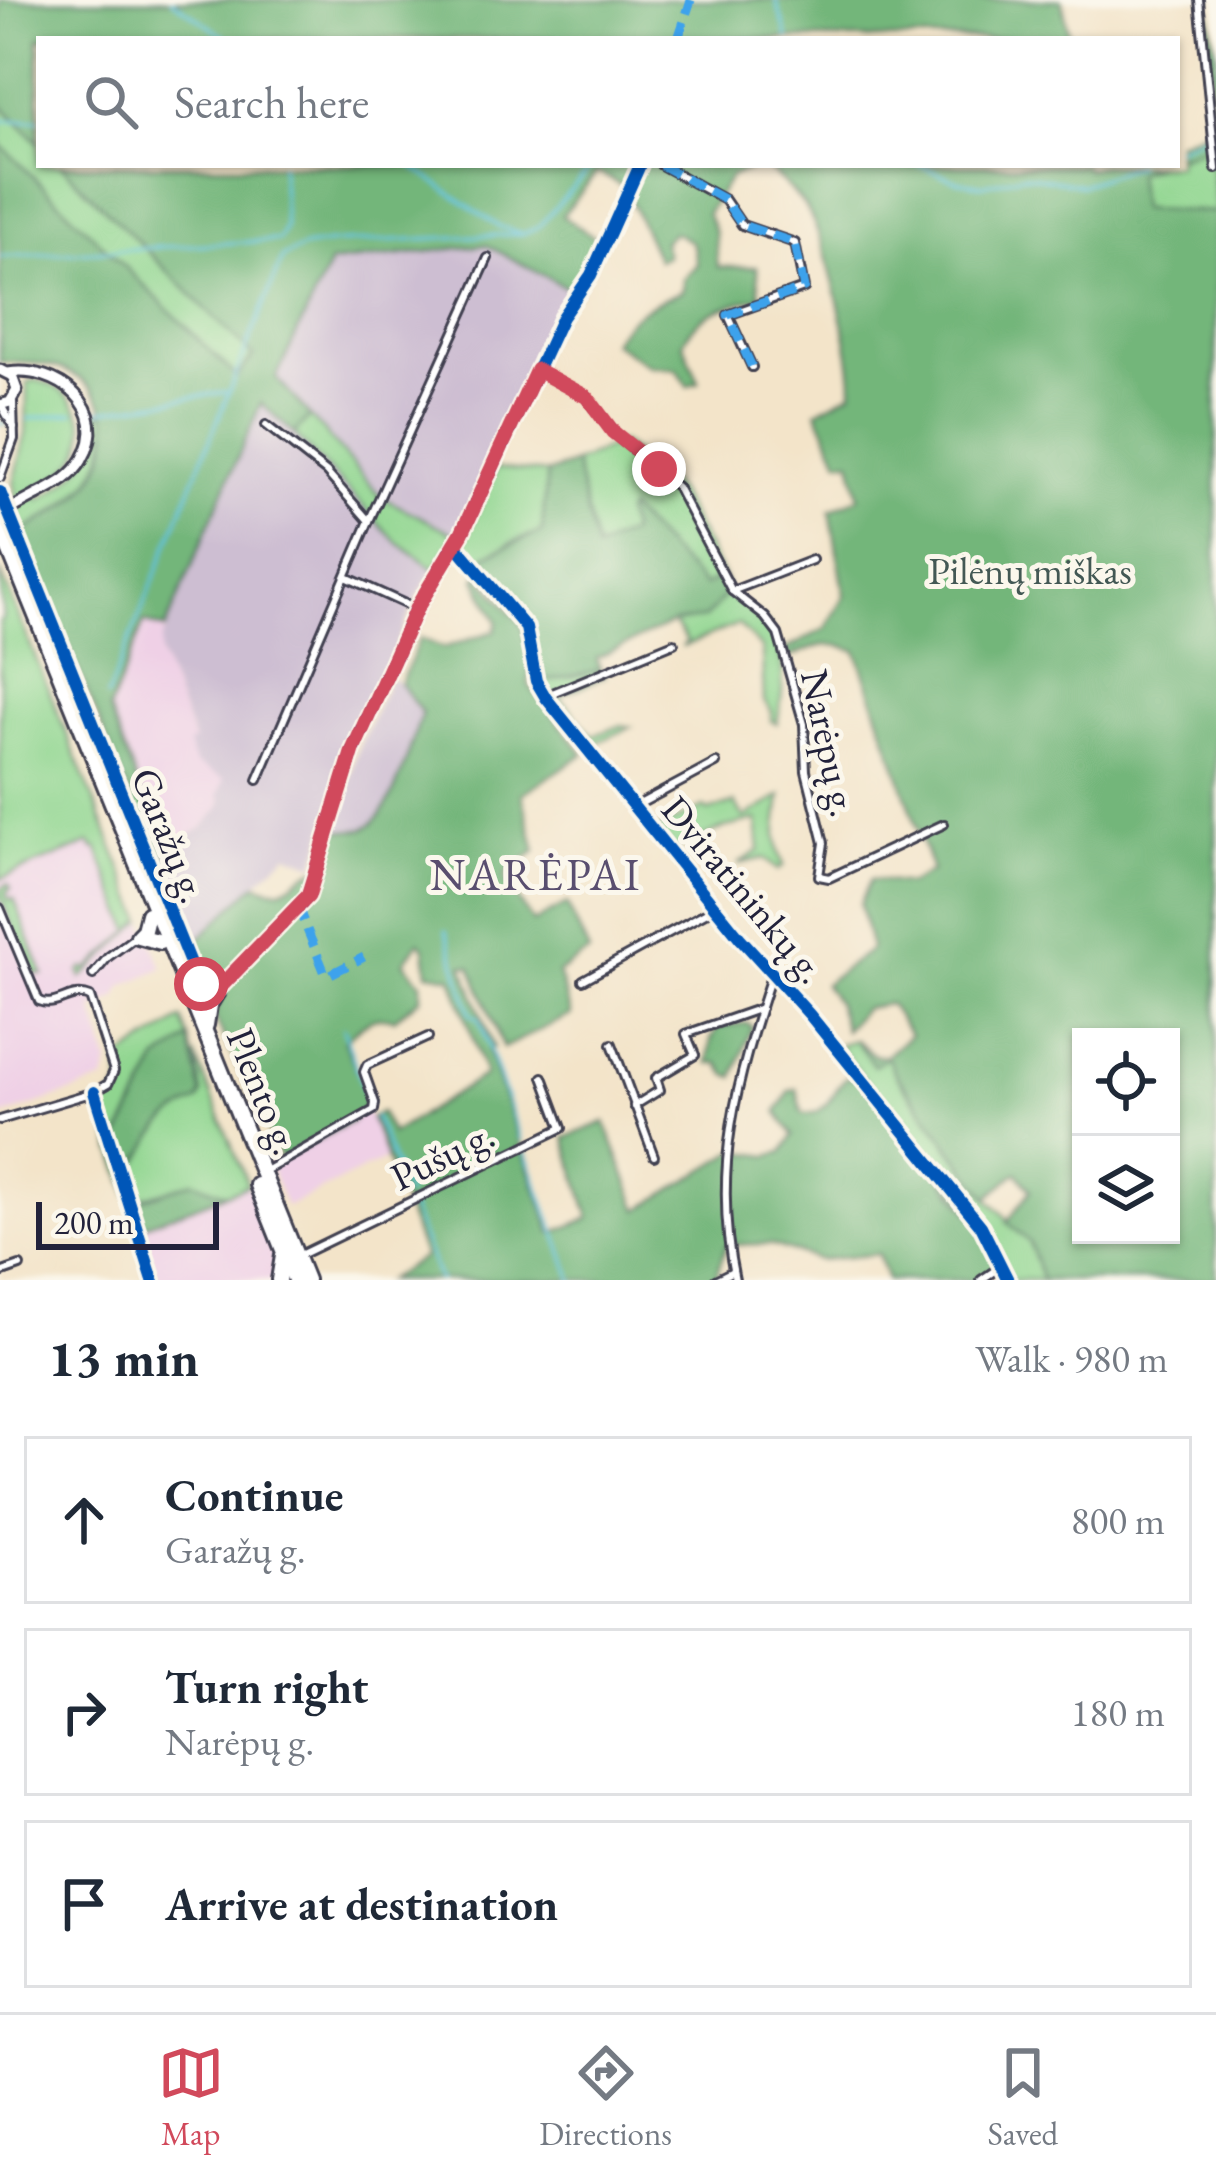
<!DOCTYPE html>
<html lang="en">
<head>
<meta charset="utf-8">
<style>
  :root { --surface:#fff; --page:#f2f2f3; --text:#1f2937; --muted:#747a83; --line:#e0e1e3; --accent:#d1495b }
  body { margin:0; font-family:"EB Garamond",serif; background:var(--page); color:var(--text) }
  .controls { position:absolute; right:36px; bottom:36px; display:grid; overflow:hidden; border-radius:0px; box-shadow:0 3px 9px #0004 }
  .controls button { width:108px; height:108px; display:grid; place-items:center; padding:0; border:0; border-bottom:3px solid var(--line); background:var(--surface); color:var(--text); font:60px sans-serif }
  .scale { position:absolute; left:36px; bottom:30px; width:183px; box-sizing:border-box; padding-left:12px; border:6px solid #22223b; border-top:0; font-size:33px; line-height:42px; white-space:nowrap; color:#22223b; -webkit-text-stroke:9px #fbf7ec; paint-order:stroke }
  .stop { position:absolute; width:36px; height:36px; margin:-27px; border:9px solid #d1495b; border-radius:50%; background:#fff }
  .stop.end { background:#d1495b; border-color:#fff; box-shadow:0 3px 12px #0008 }
  .list { margin:0; padding:0; list-style:none }
  h2 { display:flex; justify-content:space-between; align-items:center; height:156px; margin:0; padding:0 48px; font-size:51px }
  h2 small { font-size:39px; font-weight:400; color:var(--muted) }
  .list li { display:grid; grid-template-columns:78px 1fr auto; gap:36px; align-items:center; box-sizing:border-box; height:168px; margin:0 24px 24px; padding:0 24px; border:3px solid var(--line); border-radius:0px }
  .list b { display:block; font-size:45px; white-space:nowrap }
  .list p { margin:0; font-size:39px; white-space:nowrap; color:var(--muted) }
  .list em { font-size:39px; font-style:normal; color:var(--muted) }
  .icon { flex:none; width:66px; height:66px; fill:none; stroke:currentColor; stroke-width:2; stroke-linecap:round; stroke-linejoin:round }
  .map { position:relative; flex:none; width:1216px; height:1280px; overflow:hidden }
  .search { position:absolute; background:var(--surface); box-shadow:0 3px 9px #0004; left:36px; right:36px; top:36px; height:132px; display:flex; align-items:center; gap:30px; box-sizing:border-box; padding:0 42px; border-radius:0px; color:var(--muted); font-size:45px }
  .sheet { height:732px; background:var(--surface) }
  nav { display:flex; justify-content:space-around; align-items:center; box-sizing:border-box; height:168px; border-top:3px solid var(--line); background:var(--surface); font-size:33px; color:var(--muted) }
  nav a { display:grid; justify-items:center; gap:6px }
  nav .on { color:var(--accent) }
  .map>svg:first-child { display:block }
</style>
</head>
<body>
<div class="map">
<svg width="1216" height="1280" viewBox="0 0 1216 1280">
  <rect width="100%" height="100%" fill="#fbf7ec"/>
  <filter id="ink" filterUnits="userSpaceOnUse"><feTurbulence type="fractalNoise" baseFrequency=".00833" numOctaves="2"/><feDisplacementMap in="SourceGraphic" scale="24" xChannelSelector="R" yChannelSelector="G"/><feConvolveMatrix kernelMatrix="1 2 1 2 8 2 1 2 1" color-interpolation-filters="sRGB"/></filter>
  <filter id="wash" filterUnits="userSpaceOnUse"><feTurbulence type="fractalNoise" baseFrequency=".004" numOctaves="4" result="noise"/><feDisplacementMap in="SourceGraphic" scale="48" xChannelSelector="R" yChannelSelector="G"/><feGaussianBlur stdDeviation="2.7" result="paint"/><feColorMatrix in="noise" values="0 0 0 0 0 0 0 0 0 0 0 0 0 0 0 0 0 1.4 0 .05"/><feComposite in="paint" operator="in"/></filter>
  <g filter="url(#wash)">
    <rect width="100%" height="100%" fill="#f3e4c9"/>
    <g fill="#efd0e6">
      <polygon points="0,568 163,968 123,986 117,998 93,1009 109,1063 104,1081 0,1117"/>
      <polygon points="145,622 165,629 160,654 194,742 226,779 219,795 222,797 220,808 203,827 163,849 109,710"/>
      <polygon points="366,1109 386,1159 286,1207 268,1162 281,1160"/>
      <polygon points="248,1185 281,1266 276,1280 159,1280 140,1227"/>
    </g>
    <g fill="#cdbed2">
      <polygon points="486,245 577,293 559,315 457,535 381,497 276,379 331,263"/>
      <polygon points="261,402 396,541 435,569 418,596 350,746 315,864 287,854 190,947 169,893 169,865 163,849 203,827 220,808 222,798 218,796 225,779 195,764 188,745 194,741 160,654 161,642"/>
      <polygon points="390,678 400,684 422,713 393,793 378,821 360,831 335,830 359,747"/>
    </g>
    <g fill="#8fd58f" stroke="#587c65" stroke-width="3">
      <polygon points="0,105 39,143 39,165 61,165 253,356 237,377 0,144"/>
      <polygon points="1209,145 1216,212 1140,209 1136,173 1157,165 1177,165 1177,157"/>
      <path d="M34 380C71 385 100 426 74 461 64 474 48 482 34 490L39 500C75 479 98 460 93 415L107 412C112 481 74 499 22 532L14 483 26 433 27 383Z"/>
      <polygon points="310,416 381,497 457,535 435,569 396,541 294,434"/>
      <polygon points="621,442 667,479 680,496 723,576 704,586 629,510 625,515 631,532 596,550 575,463"/>
      <polygon points="496,468 547,473 542,532 510,543 481,570 463,543"/>
      <polygon points="0,571 143,920 82,978 80,972 84,968 88,970 131,931 97,848 93,849 90,843 0,879 0,621 3,619"/>
      <path d="M729 591C739 606 754 610 765 622 788 646 784 693 777 723L771 721 772 712 764 701 762 649 738 624 682 647 687 641 673 623 705 617Z"/>
      <polygon points="600,670 605,676 559,696 593,736 622,725 631,727 592,745 552,701 538,674 549,681"/>
      <path d="M781 796C778 821 772 842 784 865L778 870 764 858 738 864 760 850 757 820 726 827 675 850 658 829 704 807 708 811 735 803 744 818Z"/>
      <polygon points="8,884 11,889 6,893 9,900 14,899 43,974 32,974 0,896 0,889"/>
      <path d="M182 1019 189 1039 158 1061 113 1149 102 1104C123 1090 124 1084 118 1060Z"/>
      <polygon points="855,1040 874,1065 887,1056 895,1074 988,1198 1029,1242 1042,1280 1010,1280 985,1225 841,1050 840,1044"/>
      <path d="M195 1055 248 1185 226 1194 193 1181 179 1189 137 1198 131 1175C143 1156 154 1131 169 1115 180 1104 192 1106 202 1094Z"/>
    </g>
    <g fill="#73b67a" stroke="#4a6c5a" stroke-width="3" fill-rule="evenodd">
      <polygon points="0,0 1062,0 1070,39 39,39 39,143 0,104"/>
      <polygon points="1205,7 1209,9 1216,57 1216,206 1209,146 1177,157 1177,142 1214,126"/>
      <path d="M0 144 237 377 253 356 61 165H764L731 176 707 213 715 232 718 267H757L760 297C728 306 699 310 683 342L699 382 688 386 677 369 650 366 612 342C629 313 653 303 683 291V279L697 264 692 242 673 232 663 242 667 256 658 260 629 198 630 190 597 172 562 216 602 242 577 293 486 245 330 263 276 378 310 416 294 434 261 403 165 629 144 622 109 710 169 865V893L22 532C41 520 63 510 78 496 119 459 120 394 66 371 46 362 22 363 0 362Z"/>
      <path d="M765 165H1083L1087 169 1102 165H1157L1136 173 1140 209 1216 212V1280H1042L1029 1242 1007 1222 1031 1190 1018 1173 1013 1175 988 1198 895 1073 887 1057 874 1066 855 1040 874 1055 886 1056 910 1035 889 1004 865 1008 845 1030 837 1004 824 984 871 949 860 904 871 879 908 884 932 871 857 651C829 639 813 647 786 659L785 650 826 628 845 596 830 511 859 497 851 460H839L817 411 852 392C853 353 828 249 810 215 801 197 779 180 765 165ZM1081 1037H1171V1235H1081Z"/>
      <polygon points="575,463 596,550 631,532 625,515 628,509 704,586 723,576 729,591 705,618 673,623 597,658 600,670 549,681 538,674 525,619 481,570 486,555 542,532 547,473"/>
      <path d="M479 575 522 625 530 661 529 685 584 754 522 794 536 851 506 873 507 883 533 922 567 904 589 952 558 973 571 1015 503 1048 471 966 463 965 493 1047 488 1051 552 1233 590 1218 565 1138 605 1122 639 1210 735 1151 768 1156 783 1152 793 1135 777 1112 790 1091 797 1089 802 1113C825 1118 832 1093 846 1077L862 1080 981 1226 1000 1267 981 1280H887L878 1254 819 1260 770 1244 726 1245 715 1280H387L424 1257 371 1118 381 1112 391 1134 485 1075 452 977 428 973 425 948 419 942 404 962 421 982V998L394 1019C371 1013 360 1026 344 1041L371 1102 352 1121 281 1160 214 1016 221 991 219 983 202 974 190 947 256 884C293 900 290 875 323 866L335 830C344 830 355 832 363 829 393 819 411 742 422 713L400 684 420 638 443 648 495 631 498 622 476 579Z"/>
      <polygon points="746,1023 752,1027 734,1077 726,1074 719,1063 709,1063 711,1040 718,1027"/>
      <path d="M189 1039 202 1094 199 1101C157 1120 155 1136 131 1175L137 1198 141 1200 193 1181 226 1194 140 1227 113 1150 158 1061Z"/>
    </g>
    <g fill="none" stroke-linecap="round" stroke-linejoin="round">
      <g stroke="#60c3de" stroke-width="3">
        <polyline points="172,0 228,39"/>
        <polyline points="776,0 788,39"/>
        <polyline points="0,121 39,120"/>
        <polyline points="1177,148 1209,133"/>
        <polyline points="410,165 498,226 523,234 539,226 593,165"/>
        <polyline points="919,165 957,181 983,185 1024,175 1081,185 1137,165"/>
        <polyline points="0,257 279,240 285,228 281,165"/>
        <polyline points="97,411 226,392"/>
        <polyline points="28,419 74,413"/>
        <polyline points="0,424 6,423"/>
        <polyline points="107,697 283,257 305,247 333,243 523,234"/>
        <polyline points="446,931 471,1014 479,1019 521,1140"/>
        <polyline points="343,1028 369,1105"/>
        <polyline points="375,1117 407,1196"/>
        <polyline points="526,1152 573,1280"/>
        <polyline points="410,1205 439,1280"/>
      </g>
    </g>
  </g>
  <g filter="url(#ink)">
    <g fill="none" stroke-linecap="round" stroke-linejoin="round">
      <defs>
        <g id="minor">
          <polyline points="1199,0 1216,169"/>
          <polyline points="661,165 725,200 742,225 795,243 804,288 728,315 752,367"/>
          <polyline points="537,370 587,397 613,432 677,487 732,591 765,617 778,634 804,724 806,771 824,843 819,876 829,878 944,824"/>
          <polyline points="1,405 14,428"/>
          <polyline points="266,425 326,472 369,521"/>
          <polyline points="0,478 14,439 13,402"/>
          <polyline points="0,492 196,978 206,987 220,987 308,896 353,750 416,609 462,533 562,317 591,275 640,165"/>
          <polyline points="455,544 526,628 536,681 546,698 740,938 809,1014 981,1226 1008,1280"/>
          <polyline points="346,577 416,609"/>
          <polyline points="732,591 812,560"/>
          <polyline points="545,696 674,643"/>
          <polyline points="258,780 369,521 488,258"/>
          <polyline points="636,806 716,763"/>
          <path d="M0 908 39 1001C57 1009 71 988 90 997L114 1071 108 1084 94 1092 0 1120"/>
          <polyline points="93,975 108,957 135,937"/>
          <polyline points="583,980 716,907"/>
          <polyline points="612,1044 654,1156"/>
          <polyline points="94,1092 153,1280"/>
          <polyline points="634,1106 660,1090 656,1078 695,1055 686,1034 761,1008"/>
          <polyline points="265,1171 374,1110 375,1103 364,1072 367,1065 428,1037"/>
          <polyline points="296,1257 562,1128 543,1077"/>
          <polyline points="0,1273 20,1266"/>
          <polyline points="715,1280 733,1271"/>
          <path d="M735 1280C711 1169 737 1080 771 976"/>
          <polyline points="981,1280 1000,1267"/>
        </g>
        <g id="secondary">
          <polyline points="0,370 12,376 17,390 10,402 0,405"/>
          <path d="M8 373C57 365 113 408 82 460 72 478 54 486 37 495"/>
        </g>
        <g id="trunk">
          <polyline points="0,527 306,1280"/>
          <polyline points="148,914 144,930 138,936 160,942"/>
          <polyline points="206,1025 209,1005 220,987"/>
          <polyline points="257,1185 295,1280"/>
          <polyline points="279,1280 283,1256"/>
        </g>
      </defs>
      <use href="#minor" stroke="#413f50" stroke-width="12"/>
      <use href="#secondary" stroke="#413f50" stroke-width="15"/>
      <use href="#trunk" stroke="#413f50" stroke-width="20"/>
      <use href="#minor" stroke="#fff" stroke-width="6"/>
      <use href="#secondary" stroke="#fff" stroke-width="9"/>
      <use href="#trunk" stroke="#fff" stroke-width="14"/>
      <defs>
        <polyline id="secondary-bridge" points="0,515 37,495"/>
      </defs>
      <use href="#secondary-bridge" stroke="#413f50" stroke-width="15" stroke-linecap="butt"/>
      <use href="#secondary-bridge" stroke="#fff" stroke-width="9"/>
      <g stroke="#3ea2ec" stroke-width="9" stroke-dasharray="18 9" stroke-linecap="butt">
        <polyline points="678,39 691,0"/>
        <polyline points="661,165 725,200 742,225 795,243 804,288 728,315 752,367"/>
        <polyline points="303,904 301,915 325,973 329,975 364,957"/>
      </g>
      <defs>
        <g id="cycleway">
          <polyline points="0,492 196,978 206,987 220,987 308,896 353,750 416,609 462,533 562,317 591,275 640,165"/>
          <polyline points="455,544 526,628 536,681 546,698 740,938 809,1014 981,1226 1008,1280"/>
          <polyline points="94,1092 153,1280"/>
        </g>
      </defs>
      <use href="#cycleway" stroke="#fbf7ec" stroke-width="20"/>
      <use href="#cycleway" stroke="#0057b8" stroke-width="12"/>
    </g>
  </g>
  <g fill="none" stroke-linecap="round" stroke-linejoin="round" filter="url(#ink)">
    <polyline stroke="#d1495b" stroke-width="15" points="201,984 220,987 308,896 353,750 416,609 462,533 537,370 587,397 613,432 659,469"/>
  </g>
  <g text-anchor="middle" stroke-width="10" stroke-linejoin="round" paint-order="stroke">
    <g font-size="39" fill="#435854" stroke="#fbf7ec">
      <text x="1030" y="584">Pilėnų miškas</text>
    </g>
    <g font-size="39" fill="#22223b" stroke="#fbf7ec">
      <text transform="translate(830 743) rotate(78)" y="14">Narėpų g.</text>
      <text transform="translate(170 835) rotate(68)" y="14">Garažų g.</text>
      <text transform="translate(744 889) rotate(50)" y="14">Dviratininkų g.</text>
      <text transform="translate(264 1091) rotate(68)" y="14">Plento g.</text>
      <text transform="translate(442 1155) rotate(-26)" y="14">Pušų g.</text>
    </g>
    <g font-size="45" letter-spacing="3" fill="#594e6f" stroke="#fbf7ec">
      <text x="536" y="890">NARĖPAI</text>
    </g>
  </g>
</svg>
<div class="controls">
<button><svg class="icon" aria-label="locate" viewBox="0 0 24 24"><circle cx="12" cy="12" r="6"/><path d="M12 2v4M12 18v4M2 12h4M18 12h4"/></svg></button>
<button><svg class="icon" aria-label="layers" viewBox="0 0 24 24"><path d="M12 4l9 5-9 5-9-5zM3 14l9 5 9-5"/></svg></button>
</div>
<div class="scale">200 m</div>
<div class="stop" style="left:201px;top:984px"></div>
<div class="stop end" style="left:659px;top:469px"></div>
<div class="search"><svg class="icon" aria-label="search" viewBox="0 0 24 24"><circle cx="10" cy="10" r="6"/><path d="M15 15l6 6"/></svg>Search here</div>
</div>
<section class="sheet">
<h2>13 min<small>Walk · 980 m</small></h2>
<ul class="list">
<li><svg class="icon" aria-label="ahead" viewBox="0 0 24 24"><path d="M12 20V5M6 11l6-6 6 6"/></svg><div><b>Continue</b><p>Garažų g.</p></div><em>800 m</em></li>
<li><svg class="icon" aria-label="right" viewBox="0 0 24 24"><path d="M7 20v-9h11M14 6l5 5-5 5"/></svg><div><b>Turn right</b><p>Narėpų g.</p></div><em>180 m</em></li>
<li><svg class="icon" aria-label="arrive" viewBox="0 0 24 24"><path d="M6 21V4h12l-3 4 3 4H6"/></svg><div><b>Arrive at destination</b></div></li>
</ul>
</section>
<nav>
<a class="on"><svg class="icon" aria-label="map" viewBox="0 0 24 24"><path d="M3 6l6-2 6 2 6-2v14l-6 2-6-2-6 2zM9 4v14M15 6v14"/></svg>Map</a>
<a><svg class="icon" aria-label="directions" viewBox="0 0 24 24"><path d="M12 3l9 9-9 9-9-9zM9 14v-3h6M13 9l2 2-2 2"/></svg>Directions</a>
<a><svg class="icon" aria-label="saved" viewBox="0 0 24 24"><path d="M7 4h10v16l-5-4-5 4z"/></svg>Saved</a>
</nav>
</body>
</html>
